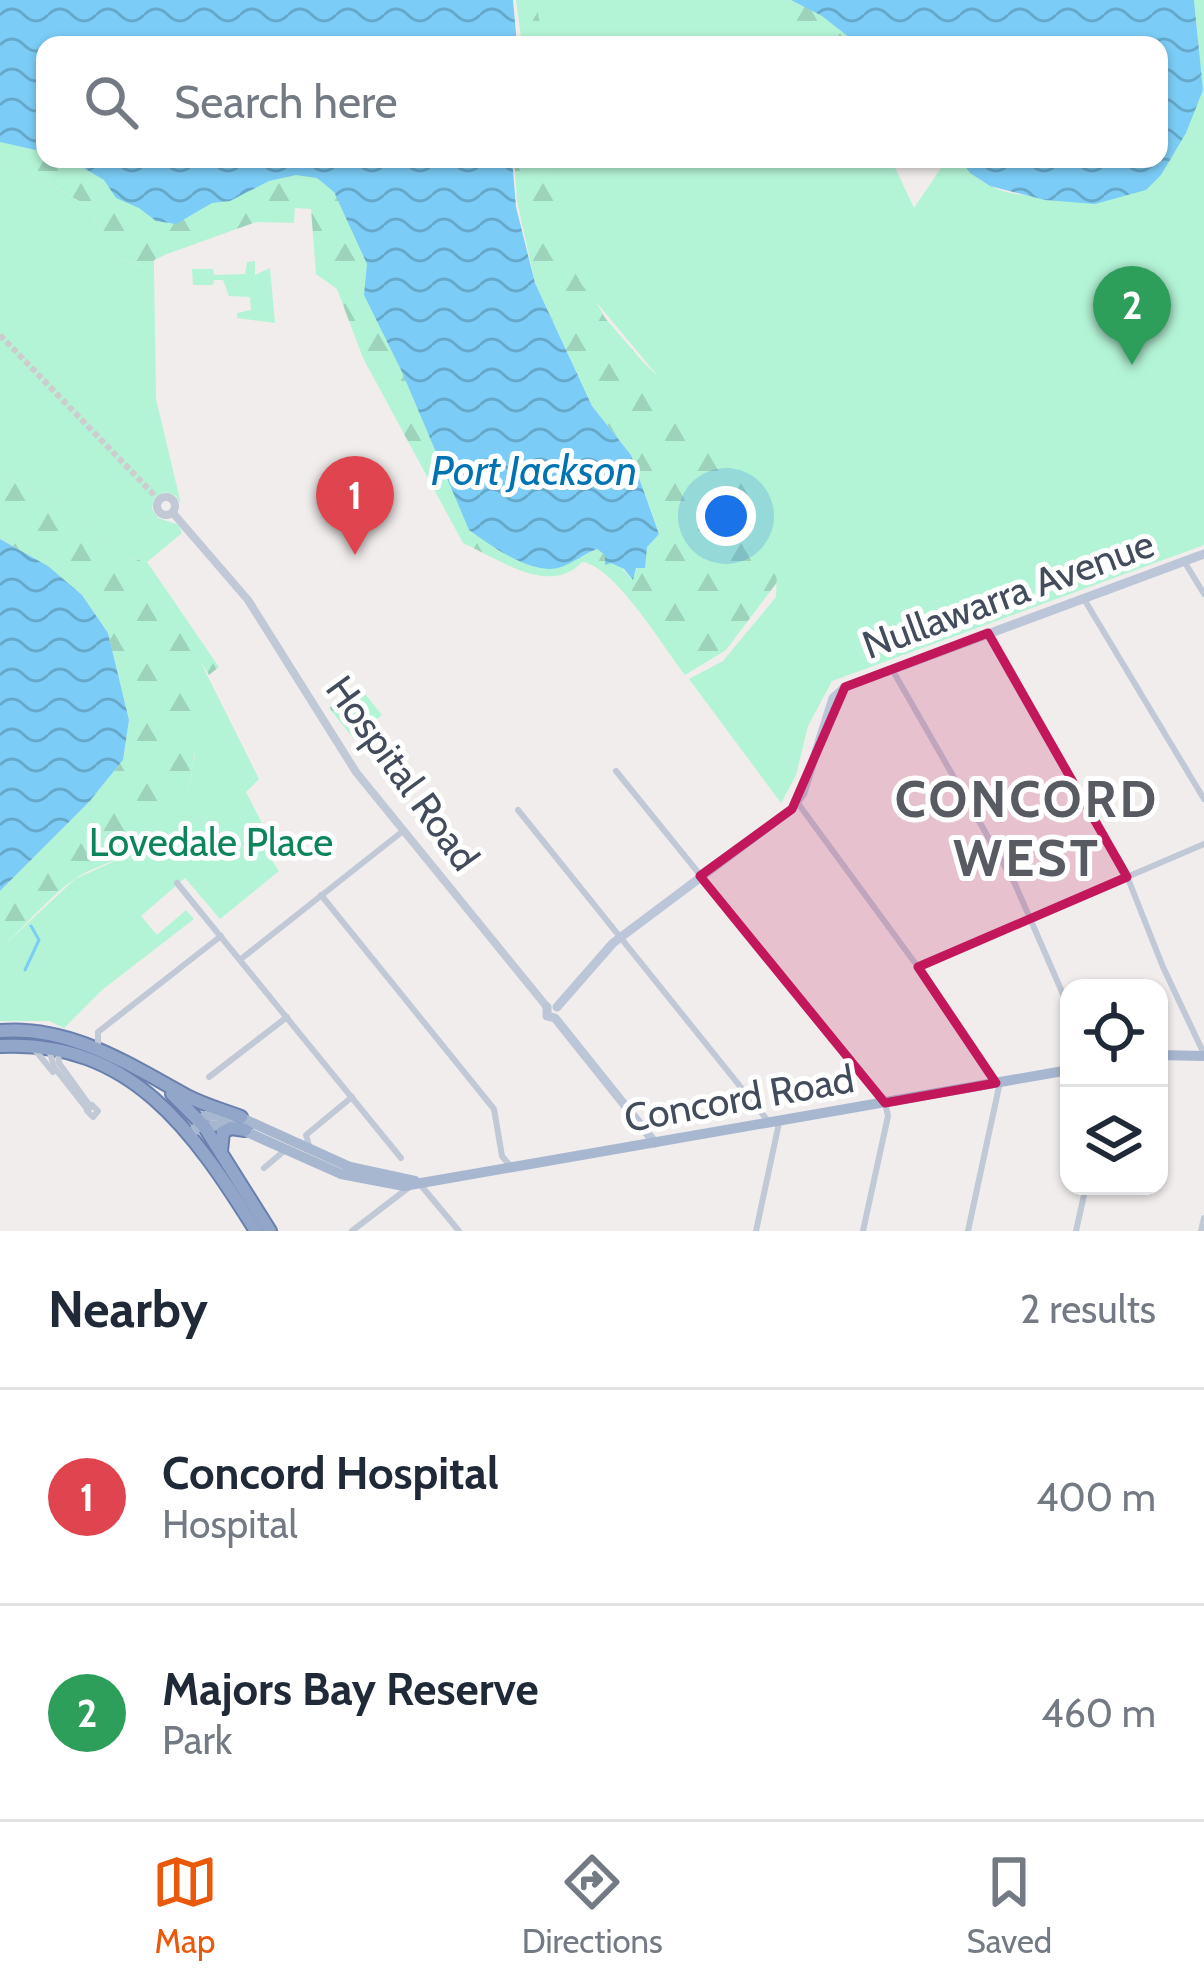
<!DOCTYPE html>
<html lang="en">
<head>
<meta charset="utf-8">
<style>
  :root { --surface:#fff; --page:#f2f2f3; --text:#1f2937; --muted:#747a83; --line:#e0e1e3; --accent:#ea580c }
  body { margin:0; font-family:Cabin,sans-serif; background:var(--page); color:var(--text) }
  .controls { position:absolute; right:36px; bottom:36px; display:grid; overflow:hidden; border-radius:24px; box-shadow:0 3px 9px #0004 }
  .controls button { width:108px; height:108px; display:grid; place-items:center; padding:0; border:0; border-bottom:3px solid var(--line); background:var(--surface); color:var(--text); font:60px sans-serif }
  .you { position:absolute; left:726px; top:516px; width:42px; height:42px; margin:-30px; border:9px solid #fff; border-radius:50%; background:#1a73e8; box-shadow:0 0 0 18px #1a73e833 }
  .badge { display:grid; place-items:center; width:78px; height:78px; border-radius:50%; background:var(--accent); color:#fff; font-size:39px; font-weight:700 }
  .pin { position:absolute; translate:-50% -99px; filter:drop-shadow(0 3px 6px #0008) }
  .pin::after { content:''; position:absolute; top:63px; width:42px; height:36px; background:inherit; clip-path:polygon(0 0,100% 0,50% 100%) }
  .list { margin:0; padding:0; list-style:none }
  h2 { display:flex; justify-content:space-between; align-items:center; height:156px; margin:0; padding:0 48px; font-size:51px }
  h2 small { font-size:39px; font-weight:400; color:var(--muted) }
  .list li { display:grid; grid-template-columns:78px 1fr auto; gap:36px; align-items:center; box-sizing:border-box; height:216px; padding:0 48px; border-top:3px solid var(--line) }
  .list b { display:block; font-size:45px; white-space:nowrap }
  .list p { margin:0; font-size:39px; white-space:nowrap; color:var(--muted) }
  .list em { font-size:39px; font-style:normal; color:var(--muted) }
  .icon { flex:none; width:66px; height:66px; fill:none; stroke:currentColor; stroke-width:2; stroke-linecap:round; stroke-linejoin:round }
  .map { position:relative; flex:none; width:1204px; height:1231px; overflow:hidden }
  .search { position:absolute; background:var(--surface); box-shadow:0 3px 9px #0004; left:36px; right:36px; top:36px; height:132px; display:flex; align-items:center; gap:30px; box-sizing:border-box; padding:0 42px; border-radius:24px; color:var(--muted); font-size:45px }
  .sheet { height:588px; background:var(--surface) }
  nav { display:flex; justify-content:space-around; align-items:center; box-sizing:border-box; height:168px; border-top:3px solid var(--line); background:var(--surface); font-size:33px; color:var(--muted) }
  nav a { display:grid; justify-items:center; gap:6px }
  nav .on { color:var(--accent) }
  .map>svg:first-child { display:block }
</style>
</head>
<body>
<div class="map">
<svg width="1204" height="1231" viewBox="0 0 1204 1231">
  <defs>
    <pattern id="grass-tufts" width="24" height="20" patternUnits="userSpaceOnUse" patternTransform="scale(3)"><rect width="24" height="20" fill="#b4f4d6"/><path d="M3 7l-1-3M5 7V3M7 7l1-3M15 17l-1-3M17 17v-4M19 17l1-3" fill="none" stroke="#9cd3ba"/></pattern>
    <pattern id="forest-firs" width="22" height="20" patternUnits="userSpaceOnUse" patternTransform="scale(3)"><rect width="22" height="20" fill="#b4f4d6"/><path d="M5 1l3.5 6h-7zM16 11l3.5 6h-7z" fill="#9cd3ba"/></pattern>
    <pattern id="water-waves" width="16" height="10" patternUnits="userSpaceOnUse" patternTransform="scale(3)"><rect width="16" height="10" fill="#7bccf6"/><path d="M0 5q4-4 8 0t8 0" fill="none" stroke="#66a8ca"/></pattern>
  </defs>
  <rect width="100%" height="100%" fill="#f0edec"/>
  <polygon fill="url(#grass-tufts)" points="358,685 382,715 353,738 329,708"/>
  <g fill="url(#forest-firs)">
    <polygon points="516,0 593,0 593,45 522,45"/>
    <polygon points="711,0 816,0 885,45 727,45"/>
    <path d="M0 137 45 146V159L305 167 340 190 574 560 597 549 609 555 632 579 646 546 659 533 631 455 592 406 535 283 517 201 514 159H566L567 249 605 318 643 362 726 441 799 553 726 650 685 675C664 648 614 565 582 562 550 597 499 559 463 543L363 358 337 289 316 274 311 209 295 208 294 223 256 222 167 254 154 260V269L117 258 86 205 32 174 0 164Z"/>
    <path d="M0 474 68 508 123 556 147 562 219 667 209 675 196 655C196 716 207 799 152 841 129 858 100 863 76 878 52 894 23 928 0 949V891L89 802 123 760 129 720 108 633 82 595 48 566 0 539Z"/>
  </g>
  <g fill="#b4f4d6">
    <polygon points="536,0 753,0 818,37 822,45 543,45"/>
    <path d="M1194 0H1204V545L832 681 808 726 796 775 781 803 689 679 723 661 776 597 777 568 746 482 582 285 556 239 552 159H891L914 208 947 159H960C973 177 993 191 1016 194 1043 199 1129 179 1161 175 1204 97 1204 90 1194 0Z"/>
    <polygon points="0,164 32,174 86,205 117,258 154,269 156,399 181,504 176,496 165,492 154,498 152,509 158,518 179,525 182,533 147,562 123,556 68,508 0,474"/>
    <polygon points="255,261 255,275 270,268 275,323 237,318 237,313 251,310 250,297 229,296 223,280 214,280 213,285 193,285 192,269 213,269 214,275 245,274 247,262"/>
    <polygon points="196,653 259,779 246,792 262,823 252,831 279,871 220,919 185,878 141,916 157,935 186,910 194,919 102,990 64,1028 49,1021 0,1021 0,949 75,879 139,850 155,839 174,816 189,785 195,757"/>
  </g>
  <g fill="url(#water-waves)">
    <polygon points="0,0 513,0 517,45 45,45 45,152 0,142"/>
    <polygon points="791,0 1194,0 1203,90 1186,133 1161,175 1146,190 1095,204 1045,200 990,186 970,173 960,159 1159,159 1159,45 859,45 822,16"/>
    <path d="M69 159H512L516 207 535 283 592 406 631 455 659 534 647 547 645 568H636L633 580 624 569 611 563 605 565V555L597 549C584 554 573 563 561 567 533 577 490 545 469 530L402 372 364 295 367 264 334 192 317 178 296 175 269 181 230 201 212 203 176 224 156 221 139 208 116 198 104 180Z"/>
    <polygon points="0,539 48,566 82,595 108,633 129,720 123,760 89,802 0,891"/>
  </g>
  <g fill="none" stroke-linecap="round" stroke-linejoin="round">
    <polyline stroke="#7bccf6" stroke-width="3" points="25,970 39,940 31,926"/>
    <polyline stroke="#cdcdcf" stroke-width="6" stroke-dasharray="6 3" stroke-linecap="butt" points="0,335 159,500"/>
    <defs>
      <g id="trunk">
        <path d="M0 1031C70 1025 128 1064 187 1096 204 1105 223 1110 241 1117"/>
        <path d="M0 1046C131 1039 194 1132 256 1231"/>
        <polyline points="172,1094 204,1126 270,1231"/>
        <polyline points="221,1151 223,1132 231,1128 245,1130"/>
      </g>
    </defs>
    <use href="#trunk" stroke="#6980ae" stroke-width="16"/>
    <g stroke="#c1c9d6" stroke-width="6">
      <polyline points="1184,561 1204,594"/>
      <polyline points="1084,599 1204,799"/>
      <polyline points="988,633 1123,866 1163,967 1204,1054"/>
      <polyline points="893,671 1015,884 1069,1008"/>
      <polyline points="616,771 885,1103 888,1116 863,1231"/>
      <polyline points="797,802 918,967 996,1083"/>
      <polyline points="518,810 768,1121"/>
      <polyline points="177,883 401,1158"/>
      <polyline points="321,895 494,1109 502,1156 511,1167"/>
      <polyline points="241,959 403,831"/>
      <polyline points="918,967 1204,844"/>
      <polyline points="98,1046 98,1032 221,936"/>
      <polyline points="35,1050 53,1072"/>
      <polyline points="50,1053 54,1067 87,1109"/>
      <polyline points="58,1053 59,1063 90,1106"/>
      <polyline points="209,1077 287,1017"/>
      <polygon points="92,1105 98,1111 93,1117 87,1111"/>
      <polyline points="310,1149 306,1135 352,1097"/>
      <polyline points="264,1168 284,1151"/>
      <polyline points="419,1183 459,1231"/>
      <polyline points="352,1231 408,1188"/>
      <polyline points="756,1231 779,1123"/>
      <polyline points="968,1231 1000,1082"/>
      <polyline points="1076,1231 1086,1186"/>
      <polyline points="1201,1231 1204,1218"/>
    </g>
    <g stroke="#c1c9d6" stroke-width="8">
      <circle cx="166" cy="506" r="9"/>
      <polyline points="173,513 248,600 356,772 547,1007"/>
    </g>
    <g stroke="#bcc6d9" stroke-width="9">
      <polyline points="547,1007 547,1016 555,1018 655,1143"/>
      <polyline points="557,1007 613,943 792,809 803,793 833,698 845,687 1204,554"/>
    </g>
    <g stroke="#a8b7d0" stroke-width="10">
      <polyline points="1159,1055 1204,1056"/>
      <polyline points="202,1127 229,1124 341,1174 404,1186 1069,1070"/>
      <polyline points="191,1135 205,1116 235,1115 350,1167 415,1181"/>
    </g>
    <use href="#trunk" stroke="#92a6c9" stroke-width="12"/>
  </g>
  <path fill="#c2185b" fill-opacity="0.2" stroke="#c2185b" stroke-width="9" stroke-linejoin="round" d="M988 633 1127 877 918 967 996 1083 885 1103 700 876 792 809 845 687Z"/>
  <g text-anchor="middle" stroke-width="10" stroke-linejoin="round" paint-order="stroke">
    <g font-size="39" fill="#434c5c" stroke="#fff">
      <text transform="translate(1008 594) rotate(-20)" y="14">Nullawarra Avenue</text>
      <text transform="translate(403 773) rotate(54)" y="14">Hospital Road</text>
      <text transform="translate(739 1098) rotate(-10)" y="14">Concord Road</text>
    </g>
    <g font-size="39" fill="#0b8559" stroke="#fff">
      <text x="211" y="856">Lovedale Place</text>
    </g>
    <g font-size="42" font-style="italic" fill="#0074b2" stroke="#fff">
      <text x="534" y="485">Port Jackson</text>
    </g>
    <g font-size="51" font-weight="bold" letter-spacing="3" fill="#585b62" stroke="#fff">
      <text x="1027" y="817">CONCORD<tspan x="1027" dy="59">WEST</tspan></text>
    </g>
  </g>
</svg>
<div class="controls">
<button><svg class="icon" aria-label="locate" viewBox="0 0 24 24"><circle cx="12" cy="12" r="6"/><path d="M12 2v4M12 18v4M2 12h4M18 12h4"/></svg></button>
<button><svg class="icon" aria-label="layers" viewBox="0 0 24 24"><path d="M12 4l9 5-9 5-9-5zM3 14l9 5 9-5"/></svg></button>
</div>
<div class="you"></div>
<div class="pin badge" style="left:355px;top:555px;background:#e0444e">1</div>
<div class="pin badge" style="left:1132px;top:365px;background:#2e9e5b">2</div>
<div class="search"><svg class="icon" aria-label="search" viewBox="0 0 24 24"><circle cx="10" cy="10" r="6"/><path d="M15 15l6 6"/></svg>Search here</div>
</div>
<section class="sheet">
<h2>Nearby<small>2 results</small></h2>
<ul class="list">
<li><span class="badge" style="background:#e0444e">1</span><div><b>Concord Hospital</b><p>Hospital</p></div><em>400 m</em></li>
<li><span class="badge" style="background:#2e9e5b">2</span><div><b>Majors Bay Reserve</b><p>Park</p></div><em>460 m</em></li>
</ul>
</section>
<nav>
<a class="on"><svg class="icon" aria-label="map" viewBox="0 0 24 24"><path d="M3 6l6-2 6 2 6-2v14l-6 2-6-2-6 2zM9 4v14M15 6v14"/></svg>Map</a>
<a><svg class="icon" aria-label="directions" viewBox="0 0 24 24"><path d="M12 3l9 9-9 9-9-9zM9 14v-3h6M13 9l2 2-2 2"/></svg>Directions</a>
<a><svg class="icon" aria-label="saved" viewBox="0 0 24 24"><path d="M7 4h10v16l-5-4-5 4z"/></svg>Saved</a>
</nav>
</body>
</html>
